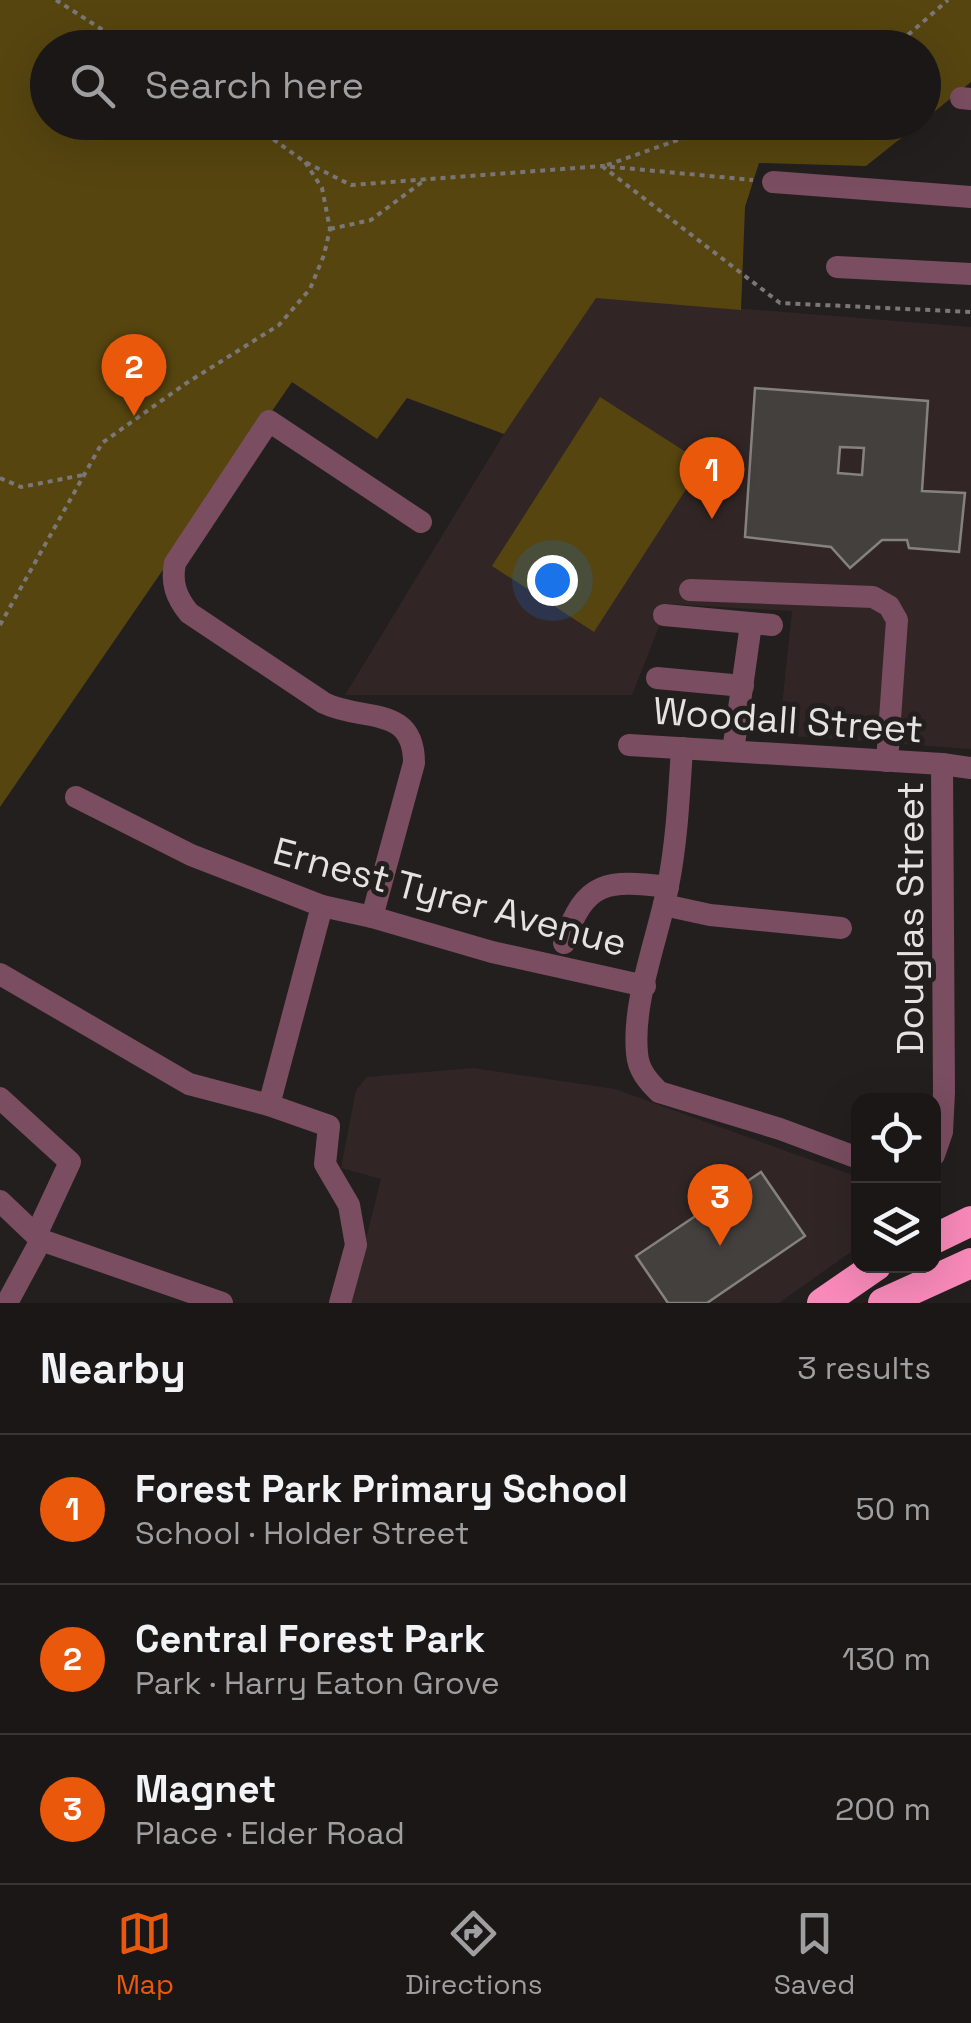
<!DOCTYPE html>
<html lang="en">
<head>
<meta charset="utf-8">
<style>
  :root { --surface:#1a1716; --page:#23201f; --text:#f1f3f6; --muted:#9f9fa1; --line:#383635; --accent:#ea580c }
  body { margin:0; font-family:"Space Grotesk",sans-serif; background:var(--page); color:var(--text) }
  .controls { position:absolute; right:30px; bottom:30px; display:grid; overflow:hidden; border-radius:20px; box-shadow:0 10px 40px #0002 }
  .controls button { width:90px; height:90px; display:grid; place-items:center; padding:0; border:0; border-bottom:2px solid var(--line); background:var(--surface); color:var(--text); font:50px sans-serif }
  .you { position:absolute; left:552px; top:580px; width:35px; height:35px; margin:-25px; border:8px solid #fff; border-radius:50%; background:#1a73e8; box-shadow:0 0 0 15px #1a73e833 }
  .badge { display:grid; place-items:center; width:65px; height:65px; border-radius:50%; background:var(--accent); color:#fff; font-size:32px; font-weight:700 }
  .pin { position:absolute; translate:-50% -82px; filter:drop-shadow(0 2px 5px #0008) }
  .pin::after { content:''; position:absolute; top:52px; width:35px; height:30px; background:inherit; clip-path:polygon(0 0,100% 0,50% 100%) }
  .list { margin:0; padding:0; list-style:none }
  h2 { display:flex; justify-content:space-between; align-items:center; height:130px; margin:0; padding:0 40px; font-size:42px }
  h2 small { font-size:32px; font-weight:400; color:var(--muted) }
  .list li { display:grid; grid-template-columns:65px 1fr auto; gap:30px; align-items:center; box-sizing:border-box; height:150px; padding:0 40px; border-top:2px solid var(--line) }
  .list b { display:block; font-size:38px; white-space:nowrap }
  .list p { margin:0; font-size:32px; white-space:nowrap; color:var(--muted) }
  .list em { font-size:32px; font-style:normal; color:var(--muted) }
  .icon { flex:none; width:55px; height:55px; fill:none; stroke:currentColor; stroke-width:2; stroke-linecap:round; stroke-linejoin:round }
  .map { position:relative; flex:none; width:971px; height:1303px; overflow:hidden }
  .search { position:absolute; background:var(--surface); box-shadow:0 10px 40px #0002; left:30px; right:30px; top:30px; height:110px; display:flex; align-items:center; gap:25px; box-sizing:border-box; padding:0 35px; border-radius:55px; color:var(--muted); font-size:38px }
  .sheet { height:580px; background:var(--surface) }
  nav { display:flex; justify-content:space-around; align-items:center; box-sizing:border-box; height:140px; border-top:2px solid var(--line); background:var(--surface); font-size:28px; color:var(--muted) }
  nav a { display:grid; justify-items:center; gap:5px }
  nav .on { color:var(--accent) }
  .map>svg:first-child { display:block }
</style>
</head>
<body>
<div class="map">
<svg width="971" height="1303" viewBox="0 0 971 1303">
  <rect width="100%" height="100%" fill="#231f1e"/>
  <g fill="#312625">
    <polygon points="596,297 971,327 971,749 779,735 792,611 668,604 632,695 345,695 504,434"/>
    <polygon points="473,1068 615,1089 858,1177 858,1247 779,1303 350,1303 381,1179 341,1168 356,1090 367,1077"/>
  </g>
  <g fill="#56450f">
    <polygon points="0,0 971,0 971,82 924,120 924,48 48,48 48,122 920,123 866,166 759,163 745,207 741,310 596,298 504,434 407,398 377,439 292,382 0,807"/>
    <polygon points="600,397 703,463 594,632 492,566"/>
  </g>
  <g fill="#44403e" stroke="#85817e" stroke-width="2.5" fill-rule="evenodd">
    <path d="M755 388 928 401 922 491 965 493 959 552 909 548 907 540H882L850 568 831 547 745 537ZM840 447 864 448 862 475 838 473Z"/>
    <polygon points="761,1172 805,1236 707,1303 668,1303 636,1256"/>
  </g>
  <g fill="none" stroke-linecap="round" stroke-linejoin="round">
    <g stroke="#7b7777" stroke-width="4" stroke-dasharray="5 5" stroke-linecap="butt">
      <polyline points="56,0 131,48"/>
      <polyline points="893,48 948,0"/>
      <polyline points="249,122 305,162 351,185 602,166 753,180"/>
      <polyline points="607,165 729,122"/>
      <polyline points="602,166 780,303 971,312"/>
      <polyline points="330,229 371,220 426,179"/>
      <polyline points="0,478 21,487 83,475"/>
      <polyline points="0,625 102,443 185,384 279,325 310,289 324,255 330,229 322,188 305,162"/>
    </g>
    <g stroke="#7a4d60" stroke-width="22">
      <polyline points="961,98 971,99"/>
      <polyline points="773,182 971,197"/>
      <polyline points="837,267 971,274"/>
      <polyline points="690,590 873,597 889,606 897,620 887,761"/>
      <polyline points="664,615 772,625"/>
      <polyline points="657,678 743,686"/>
      <polyline points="629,745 942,764"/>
      <path d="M682 748C679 794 677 841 668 886 658 938 632 1001 637 1053 638 1070 648 1081 659 1092L780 1129 858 1158"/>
      <polyline points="733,751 751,624"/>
      <polyline points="76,797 191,855 322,906 372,917 492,952 645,986"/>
      <polyline points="664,905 710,915 841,928"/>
      <path d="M372 917 414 763C414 704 362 722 324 703L189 613C176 597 171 583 175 563L269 421 421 522"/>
      <path d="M564 943C585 879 608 880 668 887"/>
      <polyline points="0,974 189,1084 269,1105 329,1126 325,1164 349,1205 356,1245 340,1303"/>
      <polyline points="0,1098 70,1162 36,1235"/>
      <polyline points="269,1105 322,906"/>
      <polyline points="934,1155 942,1132 944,1092 942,764 971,768"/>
      <polyline points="0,1201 41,1240 222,1303"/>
      <polyline points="7,1303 41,1240"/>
    </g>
    <g stroke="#f889b9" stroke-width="30">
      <polyline points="934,1239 971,1221"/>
      <polyline points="822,1303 876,1266"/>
      <polyline points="883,1303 971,1263"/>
    </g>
  </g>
  <g text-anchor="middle" stroke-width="10" stroke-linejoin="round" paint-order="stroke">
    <g font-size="38" fill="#e5e2e2" stroke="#231f1e">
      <text transform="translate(788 720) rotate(4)" y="13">Woodall Street</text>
      <text transform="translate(450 897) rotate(15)" y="13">Ernest Tyrer Avenue</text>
      <text transform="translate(910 918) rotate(-90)" y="13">Douglas Street</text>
    </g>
  </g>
</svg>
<div class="controls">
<button><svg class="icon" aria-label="locate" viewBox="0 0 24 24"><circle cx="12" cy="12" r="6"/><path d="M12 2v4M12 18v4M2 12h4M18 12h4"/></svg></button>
<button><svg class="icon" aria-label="layers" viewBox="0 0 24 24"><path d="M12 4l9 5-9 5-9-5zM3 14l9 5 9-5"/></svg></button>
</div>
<div class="you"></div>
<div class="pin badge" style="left:712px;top:519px">1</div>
<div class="pin badge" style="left:134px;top:416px">2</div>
<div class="pin badge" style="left:720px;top:1246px">3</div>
<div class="search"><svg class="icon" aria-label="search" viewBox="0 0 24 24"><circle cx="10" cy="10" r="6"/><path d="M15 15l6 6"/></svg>Search here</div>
</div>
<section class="sheet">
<h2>Nearby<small>3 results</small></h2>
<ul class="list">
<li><span class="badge">1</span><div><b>Forest Park Primary School</b><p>School · Holder Street</p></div><em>50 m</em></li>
<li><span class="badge">2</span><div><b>Central Forest Park</b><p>Park · Harry Eaton Grove</p></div><em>130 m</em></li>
<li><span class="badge">3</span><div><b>Magnet</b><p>Place · Elder Road</p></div><em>200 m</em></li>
</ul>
</section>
<nav>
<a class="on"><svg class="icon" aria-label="map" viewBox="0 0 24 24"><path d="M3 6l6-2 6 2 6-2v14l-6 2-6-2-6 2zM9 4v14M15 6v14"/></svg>Map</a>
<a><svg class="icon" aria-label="directions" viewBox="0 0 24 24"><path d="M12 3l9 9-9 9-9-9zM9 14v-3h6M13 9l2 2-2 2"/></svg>Directions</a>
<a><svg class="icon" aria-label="saved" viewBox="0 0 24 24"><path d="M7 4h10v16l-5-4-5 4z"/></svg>Saved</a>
</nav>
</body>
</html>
